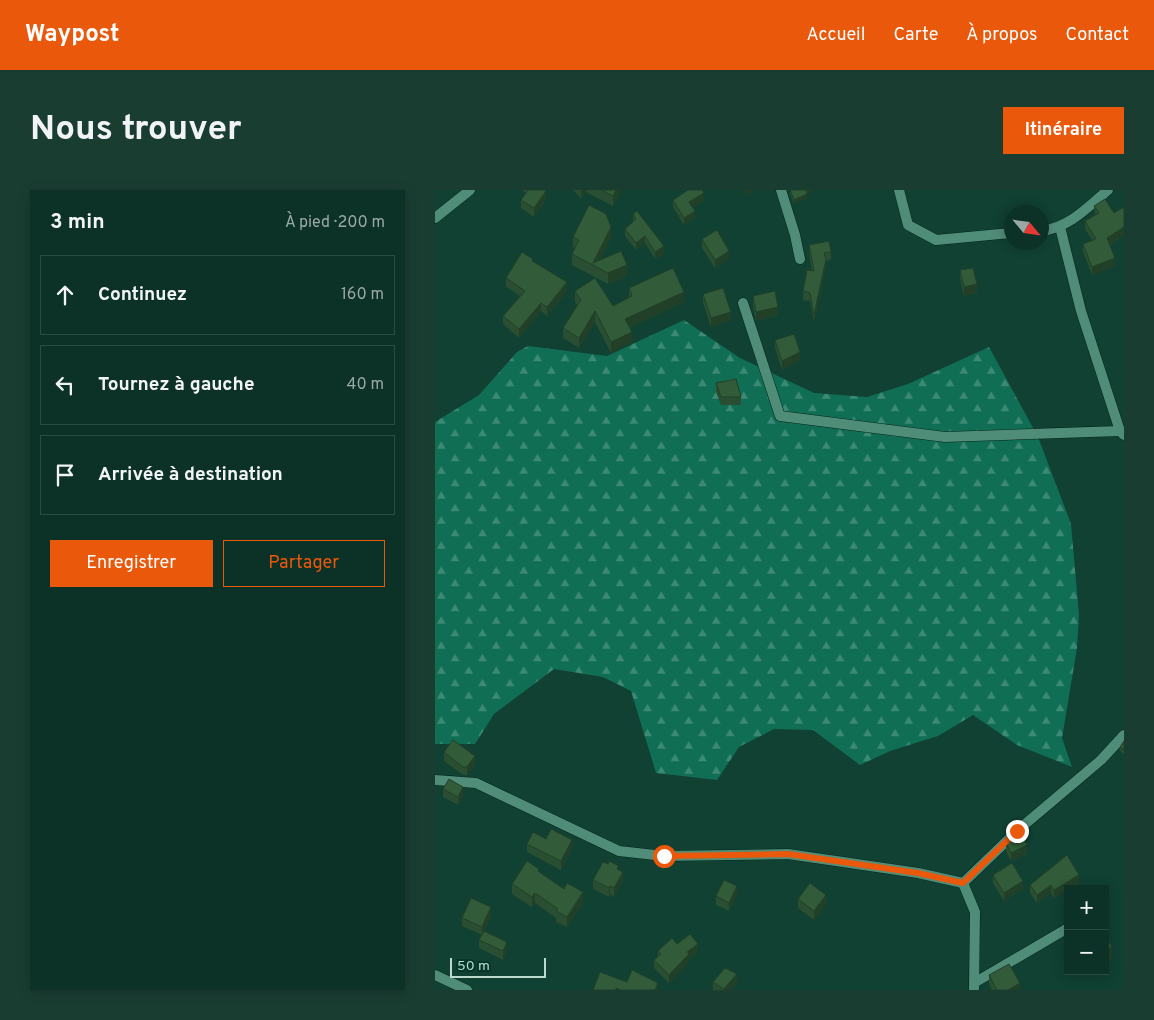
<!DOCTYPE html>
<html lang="fr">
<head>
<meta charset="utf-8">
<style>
  :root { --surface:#0c3126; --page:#1a3d32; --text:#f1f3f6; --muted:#9aa9a7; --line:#2c4c43; --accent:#ea580c }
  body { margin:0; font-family:Overpass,sans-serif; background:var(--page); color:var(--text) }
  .controls { position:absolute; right:15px; bottom:15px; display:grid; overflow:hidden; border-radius:0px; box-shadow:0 2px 12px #0003 }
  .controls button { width:45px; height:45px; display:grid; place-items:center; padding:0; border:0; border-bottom:1px solid var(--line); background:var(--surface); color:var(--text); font:25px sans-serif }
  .compass { position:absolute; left:569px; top:15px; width:45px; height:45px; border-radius:50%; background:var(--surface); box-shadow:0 2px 12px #0003; rotate:119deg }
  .scale { position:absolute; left:15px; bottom:12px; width:96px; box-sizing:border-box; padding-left:5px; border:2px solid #bbd9cd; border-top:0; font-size:14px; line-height:18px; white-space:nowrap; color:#bbd9cd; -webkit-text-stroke:4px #033728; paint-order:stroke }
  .stop { position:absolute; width:15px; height:15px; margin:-11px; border:4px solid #ea580c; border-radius:50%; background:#fff }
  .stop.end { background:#ea580c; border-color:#fff; box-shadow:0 1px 5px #0008 }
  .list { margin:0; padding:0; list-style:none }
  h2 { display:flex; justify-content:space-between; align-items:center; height:65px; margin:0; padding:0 20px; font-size:21px }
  h2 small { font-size:16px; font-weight:400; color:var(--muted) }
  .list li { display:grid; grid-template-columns:32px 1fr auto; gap:15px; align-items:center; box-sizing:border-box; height:80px; margin:0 10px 10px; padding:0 10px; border:1px solid var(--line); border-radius:0px }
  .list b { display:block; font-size:19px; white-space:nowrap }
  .list em { font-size:16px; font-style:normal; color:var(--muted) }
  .actions { display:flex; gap:10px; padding:15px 20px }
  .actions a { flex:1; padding:11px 0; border:1px solid var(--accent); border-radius:0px; text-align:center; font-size:18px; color:var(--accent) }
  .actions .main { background:var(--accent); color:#fff }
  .icon { flex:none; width:28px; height:28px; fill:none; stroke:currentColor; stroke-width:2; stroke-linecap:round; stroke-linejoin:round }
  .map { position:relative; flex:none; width:689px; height:800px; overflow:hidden; border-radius:0px }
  header { display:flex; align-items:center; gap:30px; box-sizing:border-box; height:70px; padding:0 25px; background:var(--accent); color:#fff }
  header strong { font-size:24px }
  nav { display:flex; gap:28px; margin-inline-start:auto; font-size:18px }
  .intro { display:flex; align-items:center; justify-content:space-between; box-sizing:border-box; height:120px; padding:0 30px }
  h1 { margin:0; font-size:35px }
  .button { padding:12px 22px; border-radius:0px; background:var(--accent); color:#fff; font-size:18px; font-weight:700 }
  main { display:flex; gap:30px; padding:0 30px }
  aside { flex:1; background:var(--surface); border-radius:0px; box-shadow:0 2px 12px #0003 }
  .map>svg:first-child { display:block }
</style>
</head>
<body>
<header>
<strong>Waypost</strong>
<nav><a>Accueil</a><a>Carte</a><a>À propos</a><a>Contact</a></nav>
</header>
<div class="intro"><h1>Nous trouver</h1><a class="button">Itinéraire</a></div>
<main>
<aside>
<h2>3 min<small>À pied · 200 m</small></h2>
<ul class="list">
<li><svg class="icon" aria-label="ahead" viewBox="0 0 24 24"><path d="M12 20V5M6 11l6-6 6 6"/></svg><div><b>Continuez</b></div><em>160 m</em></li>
<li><svg class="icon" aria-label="left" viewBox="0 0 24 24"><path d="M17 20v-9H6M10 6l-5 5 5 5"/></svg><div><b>Tournez à gauche</b></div><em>40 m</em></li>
<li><svg class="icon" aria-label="arrive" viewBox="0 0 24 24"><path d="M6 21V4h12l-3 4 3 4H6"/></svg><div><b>Arrivée à destination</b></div></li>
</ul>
<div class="actions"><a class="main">Enregistrer</a><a>Partager</a></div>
</aside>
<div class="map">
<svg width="689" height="800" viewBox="0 0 689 800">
  <defs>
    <pattern id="forest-firs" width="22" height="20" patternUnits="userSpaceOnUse" patternTransform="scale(1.25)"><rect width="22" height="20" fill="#106e55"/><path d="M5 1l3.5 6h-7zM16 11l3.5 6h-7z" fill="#3c8974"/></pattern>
  </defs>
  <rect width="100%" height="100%" fill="#104132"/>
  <polygon fill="url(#forest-firs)" points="249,130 305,168 379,203 432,207 473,194 554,157 603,247 636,334 644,425 642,458 627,548 637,577 582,555 538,525 503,546 455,561 425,575 378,540 339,539 304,557 282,590 221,583 196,501 168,487 119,479 59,524 40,554 0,554 0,232 44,205 82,162 93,156 172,166"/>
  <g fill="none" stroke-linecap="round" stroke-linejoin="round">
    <defs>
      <g id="street">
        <polyline points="346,0 360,45 365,69"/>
        <polyline points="464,0 473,35 501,50 576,43"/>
        <polyline points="0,28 35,0"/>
        <polyline points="625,37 646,121 685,241 689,245"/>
        <path d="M606 41C634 38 653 17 673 0"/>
        <polyline points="308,113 345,226 510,247 685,241"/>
        <polyline points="0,590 41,593 184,661 229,666 353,664 483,683 528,693 540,722 539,800"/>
        <polyline points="528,693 582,641 666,570 689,545"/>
        <polyline points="0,785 32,800"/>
        <polyline points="539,793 633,738"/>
      </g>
    </defs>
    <use href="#street" stroke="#04251b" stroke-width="11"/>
    <use href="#street" stroke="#508d78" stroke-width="10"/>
  </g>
  <g fill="#2a4e31">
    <polygon points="87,0 109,0 111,10 99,27 86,18 86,10 91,3"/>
    <polygon points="138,0 186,0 178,16 151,2 146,8"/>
    <polygon points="355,0 379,0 372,4 372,8 359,14 355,4"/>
    <polygon points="238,10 269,11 258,17 260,28 249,35 238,17"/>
    <polygon points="659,16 689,45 675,55 680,76 657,85 648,62 648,54 657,50 650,39 650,31 660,25"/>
    <polygon points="198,24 229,64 220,69 210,53 201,60 190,46 190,39 198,32"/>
    <polygon points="138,47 176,48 165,70 192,86 173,94 137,75 137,64 140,59 138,58"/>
    <polygon points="267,49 294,69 280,78 267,58"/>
    <polygon points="374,55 396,62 396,70 391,71 391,77 379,133 375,111 368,110 368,101 377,81 374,63"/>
    <polygon points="98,72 132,101 112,126 106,121 84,148 68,134 68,126 85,106 71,97 71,88"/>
    <polygon points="525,80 542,103 529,106 525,89"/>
    <polygon points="194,98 249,112 195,137 197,152 176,163 160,132 144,158 128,148 128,138 142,115 140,112 140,101 178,116 194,108"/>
    <polygon points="268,104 296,130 276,137 268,113"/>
    <polygon points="318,106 343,125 321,131 318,115"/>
    <polygon points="340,150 365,170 347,180 340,158"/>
    <polygon points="281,193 306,207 306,215 286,215 281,202"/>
    <polygon points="689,551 689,564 685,561 685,557"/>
    <polygon points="9,562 40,575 32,585 28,585 9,571"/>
    <polygon points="8,599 28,606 23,615 8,607"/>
    <polygon points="111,649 137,658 126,680 92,662 92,654"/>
    <polygon points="571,652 592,663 576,671 571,661"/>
    <polygon points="184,680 188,690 179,707 175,704 174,707 158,699 158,690"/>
    <polygon points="104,682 148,713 132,737 121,732 121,728 100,713 97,717 77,704 77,694"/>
    <polygon points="558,685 588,699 569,711 558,693"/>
    <polygon points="644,693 634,699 633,699 619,708 616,703 602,713 595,703 595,695"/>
    <polygon points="302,705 294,721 281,715 281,706"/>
    <polygon points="363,709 391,714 379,730 363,718"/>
    <polygon points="56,726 47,745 27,736 27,728"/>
    <polygon points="44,750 72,761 68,770 44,758"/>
    <polygon points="242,754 263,762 254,769 254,772 234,793 219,778 219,770 223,766 223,761"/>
    <polygon points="554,785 585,800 557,800 554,794"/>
    <polygon points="278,792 302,793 295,800 278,800"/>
  </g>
  <g fill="#224028">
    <polygon points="146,0 151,0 151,2 146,8"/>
    <polygon points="181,0 186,0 178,16 178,6"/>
    <polygon points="310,0 321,0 310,5"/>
    <polygon points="372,0 379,0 372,4"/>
    <polygon points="111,1 111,10 99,27 99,18"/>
    <polygon points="269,3 269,11 254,19 254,12"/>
    <polygon points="372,4 372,8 359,14 359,10"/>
    <polygon points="260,21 260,28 249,35 249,28"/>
    <polygon points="176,37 176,48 162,77 158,73"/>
    <polygon points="689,37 689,45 672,56 672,48"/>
    <polygon points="210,46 210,53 201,60 201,53"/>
    <polygon points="229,56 229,64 220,69 220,62"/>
    <polygon points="294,61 294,69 280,78 280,70"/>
    <polygon points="680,68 680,76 657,85 657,77"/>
    <polygon points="391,69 391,77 379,133 379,125"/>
    <polygon points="192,75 192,86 173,94 173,83"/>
    <polygon points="132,92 132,101 112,126 112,117"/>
    <polygon points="542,94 542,103 529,106 529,97"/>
    <polygon points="249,102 249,112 190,139 190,129"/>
    <polygon points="106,113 106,121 84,148 84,139"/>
    <polygon points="343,117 343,125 321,131 321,122"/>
    <polygon points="160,121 160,132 144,158 144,148"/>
    <polygon points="296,122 296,130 276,137 276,128"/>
    <polygon points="197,142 197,152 176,163 176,152"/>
    <polygon points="365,162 365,170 347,180 347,171"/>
    <polygon points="40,566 40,575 32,585 32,577"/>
    <polygon points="28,597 28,606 23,615 23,607"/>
    <polygon points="137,650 137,658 126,680 126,671"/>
    <polygon points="592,655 592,663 576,671 576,663"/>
    <polygon points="188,682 188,690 179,707 179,698"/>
    <polygon points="644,685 644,693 634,699 633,699 633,700 619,708 619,700"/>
    <polygon points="588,691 588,699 569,711 569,703"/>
    <polygon points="616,695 616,703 602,713 602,705"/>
    <polygon points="175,696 175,704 174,707 174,698"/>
    <polygon points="302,696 302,705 294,721 294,713"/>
    <polygon points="148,702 148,713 132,737 132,727"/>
    <polygon points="100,703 100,713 97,717 97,707"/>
    <polygon points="391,705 391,714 379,730 379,721"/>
    <polygon points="56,717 56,726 47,745 47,737"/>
    <polygon points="72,752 72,761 68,770 68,761"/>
    <polygon points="263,754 263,762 254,769 254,772 234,793 234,785 252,762"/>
    <polygon points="677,757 677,769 670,774 670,761"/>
    <polygon points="651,781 658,781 651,786"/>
    <polygon points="302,784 302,793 295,800 289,800 289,799"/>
    <polygon points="223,793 223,800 220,800"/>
    <polygon points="585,793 585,800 573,800"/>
  </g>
  <g fill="#315b39" stroke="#224028">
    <polygon points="93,0 109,0 111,1 99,18 86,10"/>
    <polygon points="166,0 181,0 178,6"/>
    <polygon points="253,0 267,0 269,3 254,12 260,21 249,28 238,10"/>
    <polygon points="355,0 370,0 372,4 359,10"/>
    <polygon points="670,9 679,23 689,17 689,37 672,48 680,68 657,77 648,54 661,49 650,31 664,23 659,16"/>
    <polygon points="154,15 171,24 176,37 158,73 186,61 192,75 173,83 137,64 144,50 138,47"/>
    <polygon points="202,21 229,56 220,62 210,46 201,53 190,39 201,29 198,24"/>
    <polygon points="282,40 294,61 280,70 267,49"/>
    <polygon points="394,51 396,62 389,63 391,69 379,125 375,103 368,101 372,80 379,81 374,55"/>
    <polygon points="87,62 98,69 97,71 132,92 112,117 106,113 84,139 68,126 90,101 71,88"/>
    <polygon points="238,78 249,102 190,129 197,142 176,152 160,121 144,148 128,138 146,110 140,101 160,88 178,116 197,106 194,98"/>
    <polygon points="538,78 542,94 529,97 525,80"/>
    <polygon points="288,98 296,122 276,128 268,104"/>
    <polygon points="340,101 343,117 321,122 318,106"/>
    <polygon points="359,144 365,162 347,171 340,150"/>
    <polygon points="301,189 306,207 286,207 281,193"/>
    <polygon points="18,550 40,566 32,577 28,577 9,562"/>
    <polygon points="689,551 689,560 685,557"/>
    <polygon points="14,589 28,597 23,607 8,599"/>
    <polygon points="116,639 137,650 126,671 92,654 98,642 111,649"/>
    <polygon points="585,641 592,655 576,663 571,652"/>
    <polygon points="632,665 644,685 619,700 616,695 602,705 595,695"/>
    <polygon points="92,671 104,679 103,681 129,699 132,693 148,702 132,727 121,721 123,719 100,703 97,707 77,694"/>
    <polygon points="174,671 184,676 182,679 188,682 179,698 175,696 174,698 158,690 168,672 173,674"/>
    <polygon points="577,673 588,691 569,703 558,685"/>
    <polygon points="289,690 302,696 294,713 281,706"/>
    <polygon points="375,693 391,705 379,721 363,709"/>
    <polygon points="36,708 56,717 47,737 27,728"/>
    <polygon points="49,741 72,752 68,761 44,750"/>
    <polygon points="255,744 263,754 252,762 254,764 234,785 219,770 226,764 223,761 237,748 242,754"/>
    <polygon points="670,745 677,757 670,761"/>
    <polygon points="574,774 585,793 573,800 562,800 554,785"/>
    <polygon points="290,778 302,784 289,799 278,792"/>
    <polygon points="197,780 223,793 220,800 185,800 181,798 181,800 158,800 165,782 192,792"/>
  </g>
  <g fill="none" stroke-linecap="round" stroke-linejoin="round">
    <polyline stroke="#ea580c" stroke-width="6" points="229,666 353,664 483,683 528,693 582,641"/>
  </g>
</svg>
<div class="controls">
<button>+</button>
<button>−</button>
</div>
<svg class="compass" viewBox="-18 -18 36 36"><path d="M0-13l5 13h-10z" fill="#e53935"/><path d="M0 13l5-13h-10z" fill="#9aa9a7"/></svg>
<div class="scale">50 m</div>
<div class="stop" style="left:229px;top:666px"></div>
<div class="stop end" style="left:582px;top:641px"></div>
</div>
</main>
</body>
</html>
